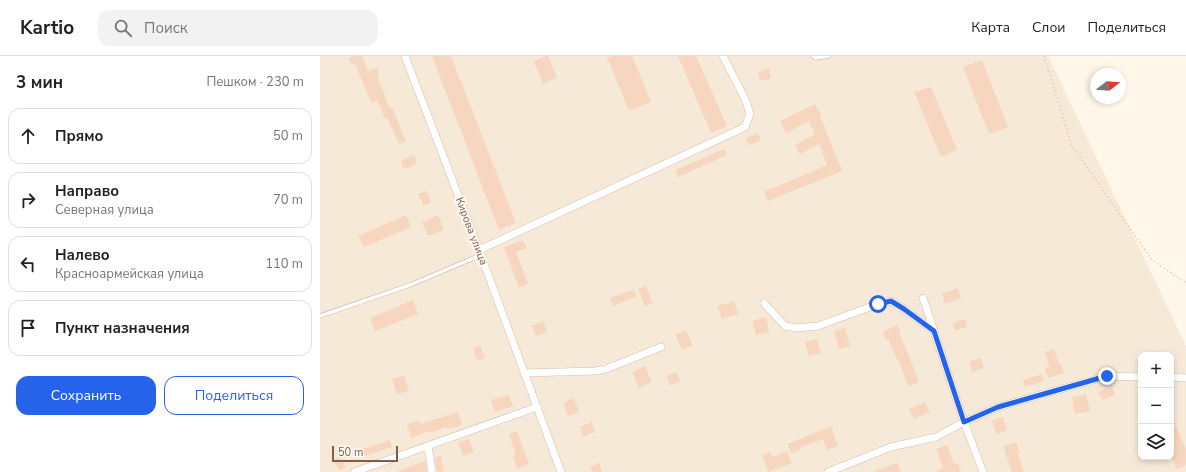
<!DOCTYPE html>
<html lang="ru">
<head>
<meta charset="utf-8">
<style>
  :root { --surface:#fff; --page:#f2f2f2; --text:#222; --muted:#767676; --line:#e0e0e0; --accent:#2563eb }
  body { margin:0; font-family:"Nunito Sans",sans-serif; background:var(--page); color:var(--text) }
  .controls { position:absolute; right:12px; bottom:12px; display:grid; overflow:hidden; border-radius:8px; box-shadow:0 2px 6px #0003 }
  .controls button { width:36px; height:36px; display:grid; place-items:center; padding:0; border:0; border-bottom:1px solid var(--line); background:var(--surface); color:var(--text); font:20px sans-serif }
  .compass { position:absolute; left:770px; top:12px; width:36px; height:36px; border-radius:50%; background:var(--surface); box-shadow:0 2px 6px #0003; rotate:73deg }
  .scale { position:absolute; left:12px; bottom:10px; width:66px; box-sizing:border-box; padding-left:4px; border:2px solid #7e5d49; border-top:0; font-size:11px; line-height:14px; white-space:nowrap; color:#7e5d49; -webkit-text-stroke:3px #fffaf3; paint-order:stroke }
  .stop { position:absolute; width:12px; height:12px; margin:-9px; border:3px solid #2563eb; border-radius:50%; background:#fff }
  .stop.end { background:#2563eb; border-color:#fff; box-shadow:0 1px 4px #0008 }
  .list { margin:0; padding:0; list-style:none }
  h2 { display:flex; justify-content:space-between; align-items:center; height:52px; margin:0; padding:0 16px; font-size:17px }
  h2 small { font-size:13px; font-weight:400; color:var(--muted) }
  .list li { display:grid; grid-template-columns:26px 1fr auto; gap:12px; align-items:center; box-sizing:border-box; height:56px; margin:0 8px 8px; padding:0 8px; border:1px solid var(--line); border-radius:12px }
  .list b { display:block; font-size:15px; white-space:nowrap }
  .list p { margin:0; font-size:13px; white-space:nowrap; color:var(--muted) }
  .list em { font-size:13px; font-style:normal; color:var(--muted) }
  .actions { display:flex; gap:8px; padding:12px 16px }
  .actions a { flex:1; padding:9px 0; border:1px solid var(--accent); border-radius:12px; text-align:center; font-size:14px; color:var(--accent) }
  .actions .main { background:var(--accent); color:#fff }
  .icon { flex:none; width:22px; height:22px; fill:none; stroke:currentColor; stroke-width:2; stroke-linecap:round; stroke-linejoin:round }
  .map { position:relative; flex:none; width:866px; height:416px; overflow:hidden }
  header { display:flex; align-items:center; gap:24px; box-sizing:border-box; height:56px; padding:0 20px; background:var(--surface); border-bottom:1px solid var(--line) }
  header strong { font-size:19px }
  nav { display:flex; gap:22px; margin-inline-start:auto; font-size:14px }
  .search { width:280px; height:36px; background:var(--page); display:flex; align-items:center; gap:10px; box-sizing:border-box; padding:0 14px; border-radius:12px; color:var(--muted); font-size:15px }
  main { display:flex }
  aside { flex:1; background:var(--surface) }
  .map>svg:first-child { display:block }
</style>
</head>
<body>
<header>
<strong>Kartio</strong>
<div class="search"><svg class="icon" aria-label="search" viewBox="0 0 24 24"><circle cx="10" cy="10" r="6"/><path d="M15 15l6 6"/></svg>Поиск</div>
<nav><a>Карта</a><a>Слои</a><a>Поделиться</a></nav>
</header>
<main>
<aside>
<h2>3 мин<small>Пешком · 230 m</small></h2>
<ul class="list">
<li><svg class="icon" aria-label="ahead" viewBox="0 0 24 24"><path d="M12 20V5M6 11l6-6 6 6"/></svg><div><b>Прямо</b></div><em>50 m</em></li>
<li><svg class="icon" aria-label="right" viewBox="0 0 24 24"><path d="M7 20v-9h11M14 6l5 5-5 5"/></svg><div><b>Направо</b><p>Северная улица</p></div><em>70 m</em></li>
<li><svg class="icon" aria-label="left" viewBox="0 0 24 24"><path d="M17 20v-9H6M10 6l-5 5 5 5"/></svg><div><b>Налево</b><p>Красноармейская улица</p></div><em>110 m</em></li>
<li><svg class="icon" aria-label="arrive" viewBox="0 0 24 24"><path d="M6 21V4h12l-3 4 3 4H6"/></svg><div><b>Пункт назначения</b></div></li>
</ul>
<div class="actions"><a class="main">Сохранить</a><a>Поделиться</a></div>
</aside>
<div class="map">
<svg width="866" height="416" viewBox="0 0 866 416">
  <rect width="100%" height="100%" fill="#fef7ea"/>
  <path fill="#f7e9d8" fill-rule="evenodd" d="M0 0H728L866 290V416H0ZM821 299H851V401H821Z"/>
  <g fill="#f7d6bf">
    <polygon points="33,0 42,0 48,15 57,12 59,19 57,20 70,52 72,51 86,85 79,88 67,62 65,62 57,44 51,47 35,8 32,9 29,2"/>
    <polygon points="112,0 131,0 196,167 179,174"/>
    <polygon points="226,0 228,0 237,22 223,28 214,5"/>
    <polygon points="293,0 312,0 331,46 309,55 287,2"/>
    <polygon points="358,0 376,0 407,70 391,77"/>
    <polygon points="662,4 688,71 669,78 643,11"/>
    <polygon points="449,12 451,22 440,25 438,16"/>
    <polygon points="611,31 637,94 621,101 594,36"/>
    <polygon points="495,48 501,59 500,60 522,115 448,145 444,136 507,109 499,88 480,98 475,89 495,78 489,65 466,77 460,65"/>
    <polygon points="438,77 441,84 429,89 426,82"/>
    <polygon points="404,93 407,99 358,121 355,114"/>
    <polygon points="94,99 97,108 84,113 81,105"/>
    <polygon points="107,135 111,147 103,150 98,138"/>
    <polygon points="86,159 91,171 44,191 38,180"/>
    <polygon points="118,159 124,174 108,180 102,166"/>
    <polygon points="203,184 207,192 196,196 208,228 199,231 184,191"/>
    <polygon points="326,230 333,247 325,250 318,233"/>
    <polygon points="638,232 641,243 625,248 622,237"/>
    <polygon points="314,233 317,240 293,250 290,242"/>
    <polygon points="93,244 98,258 55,275 50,262"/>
    <polygon points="414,245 418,258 402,263 397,250"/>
    <polygon points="446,261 449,276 436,279 432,265"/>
    <polygon points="645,263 647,271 635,275 633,267"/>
    <polygon points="223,265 227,276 216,280 212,270"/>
    <polygon points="577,269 581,277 579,278 589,300 599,326 588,330 579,305 578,305 568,283 566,284 562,276"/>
    <polygon points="525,272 530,290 519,293 514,275"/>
    <polygon points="366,274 373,289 362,294 355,279"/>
    <polygon points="497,283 501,297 489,300 485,286"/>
    <polygon points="161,290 165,302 157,305 153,292"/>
    <polygon points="734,293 739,308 741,307 744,317 728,322 725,312 730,311 725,296"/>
    <polygon points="661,302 664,312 652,316 649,306"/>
    <polygon points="325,310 332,326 319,332 312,316"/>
    <polygon points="356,316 360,325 350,329 346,320"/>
    <polygon points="722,318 724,325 705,331 703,324"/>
    <polygon points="84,319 89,335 77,338 72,323"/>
    <polygon points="792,330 795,339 782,344 778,336"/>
    <polygon points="766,338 770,355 755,358 752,341"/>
    <polygon points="189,339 193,350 175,356 171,344"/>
    <polygon points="254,342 259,356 248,360 243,347"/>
    <polygon points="605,346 610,356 594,363 589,353"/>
    <polygon points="138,356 142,369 127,373 127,371 110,377 109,375 91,382 87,368 99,364 100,368"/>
    <polygon points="851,359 866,393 866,409 856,413 851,400"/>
    <polygon points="683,361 687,374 676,378 672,364"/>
    <polygon points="272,366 275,376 263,381 260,371"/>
    <polygon points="511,370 518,390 507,394 503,383 479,392 480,394 471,398 468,388"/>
    <polygon points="197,375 209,408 197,413 193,400 196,399 189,378"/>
    <polygon points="149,383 154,396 143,400 138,387"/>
    <polygon points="70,384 72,391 45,400 43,393"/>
    <polygon points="696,386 700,398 698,398 704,416 692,416 683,390"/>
    <polygon points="627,389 634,408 638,407 641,416 616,416 616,415 623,412 616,393"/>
    <polygon points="467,395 472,407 448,416 442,399 450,396 452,401"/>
    <polygon points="121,400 124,416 117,416 115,401"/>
    <polygon points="19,401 26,411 20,415 13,405"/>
    <polygon points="105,405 107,416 78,416 78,415"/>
    <polygon points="279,407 282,416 272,416 270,411"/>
    <polygon points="577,407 581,416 554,416 554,415"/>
  </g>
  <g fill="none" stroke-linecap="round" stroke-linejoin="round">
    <defs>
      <g id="service">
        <polyline points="493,0 496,2 509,0"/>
        <polyline points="0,260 90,229 161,199"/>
      </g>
      <g id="minor">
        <polyline points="85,0 159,194 241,416"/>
        <polyline points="159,194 425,71 430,58 426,45 403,0"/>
        <polyline points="603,242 644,366 663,416"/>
        <polyline points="444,247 465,270 477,272 498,270 558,248 571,245 584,253 614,275"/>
        <polyline points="204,317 275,315 286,313 341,291"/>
        <polyline points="851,321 866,322"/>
        <polyline points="108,390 112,416"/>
        <polyline points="34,416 217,351"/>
        <polyline points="508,416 571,391 616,381 644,366 678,351 787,320 821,321"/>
      </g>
    </defs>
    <use href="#service" stroke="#d3bfad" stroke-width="5"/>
    <use href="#minor" stroke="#d3bfad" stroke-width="8"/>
    <polyline stroke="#ddb9a0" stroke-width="1.5" stroke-dasharray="1 3" stroke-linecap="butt" points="724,0 752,90 832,204 866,227"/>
    <use href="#service" stroke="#fff" stroke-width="3.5"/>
    <use href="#minor" stroke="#fff" stroke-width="7"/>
  </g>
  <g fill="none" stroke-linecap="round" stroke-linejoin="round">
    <polyline stroke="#2563eb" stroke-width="5" points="558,248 571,245 584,253 614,275 644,366 678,351 787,320"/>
  </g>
  <g text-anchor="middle" stroke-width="4" stroke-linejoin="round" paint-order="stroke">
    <g font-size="11" fill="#7e5d49" stroke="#fffaf3">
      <text transform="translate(152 175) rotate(69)" y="4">Кирова улица</text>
    </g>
  </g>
</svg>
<div class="controls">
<button>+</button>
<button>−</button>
<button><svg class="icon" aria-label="layers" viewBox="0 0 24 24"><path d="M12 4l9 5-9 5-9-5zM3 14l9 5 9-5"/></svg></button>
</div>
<svg class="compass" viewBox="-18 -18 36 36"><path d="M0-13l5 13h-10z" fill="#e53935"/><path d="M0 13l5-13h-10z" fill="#767676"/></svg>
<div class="scale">50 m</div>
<div class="stop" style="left:558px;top:248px"></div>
<div class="stop end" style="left:787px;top:320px"></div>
</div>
</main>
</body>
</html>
